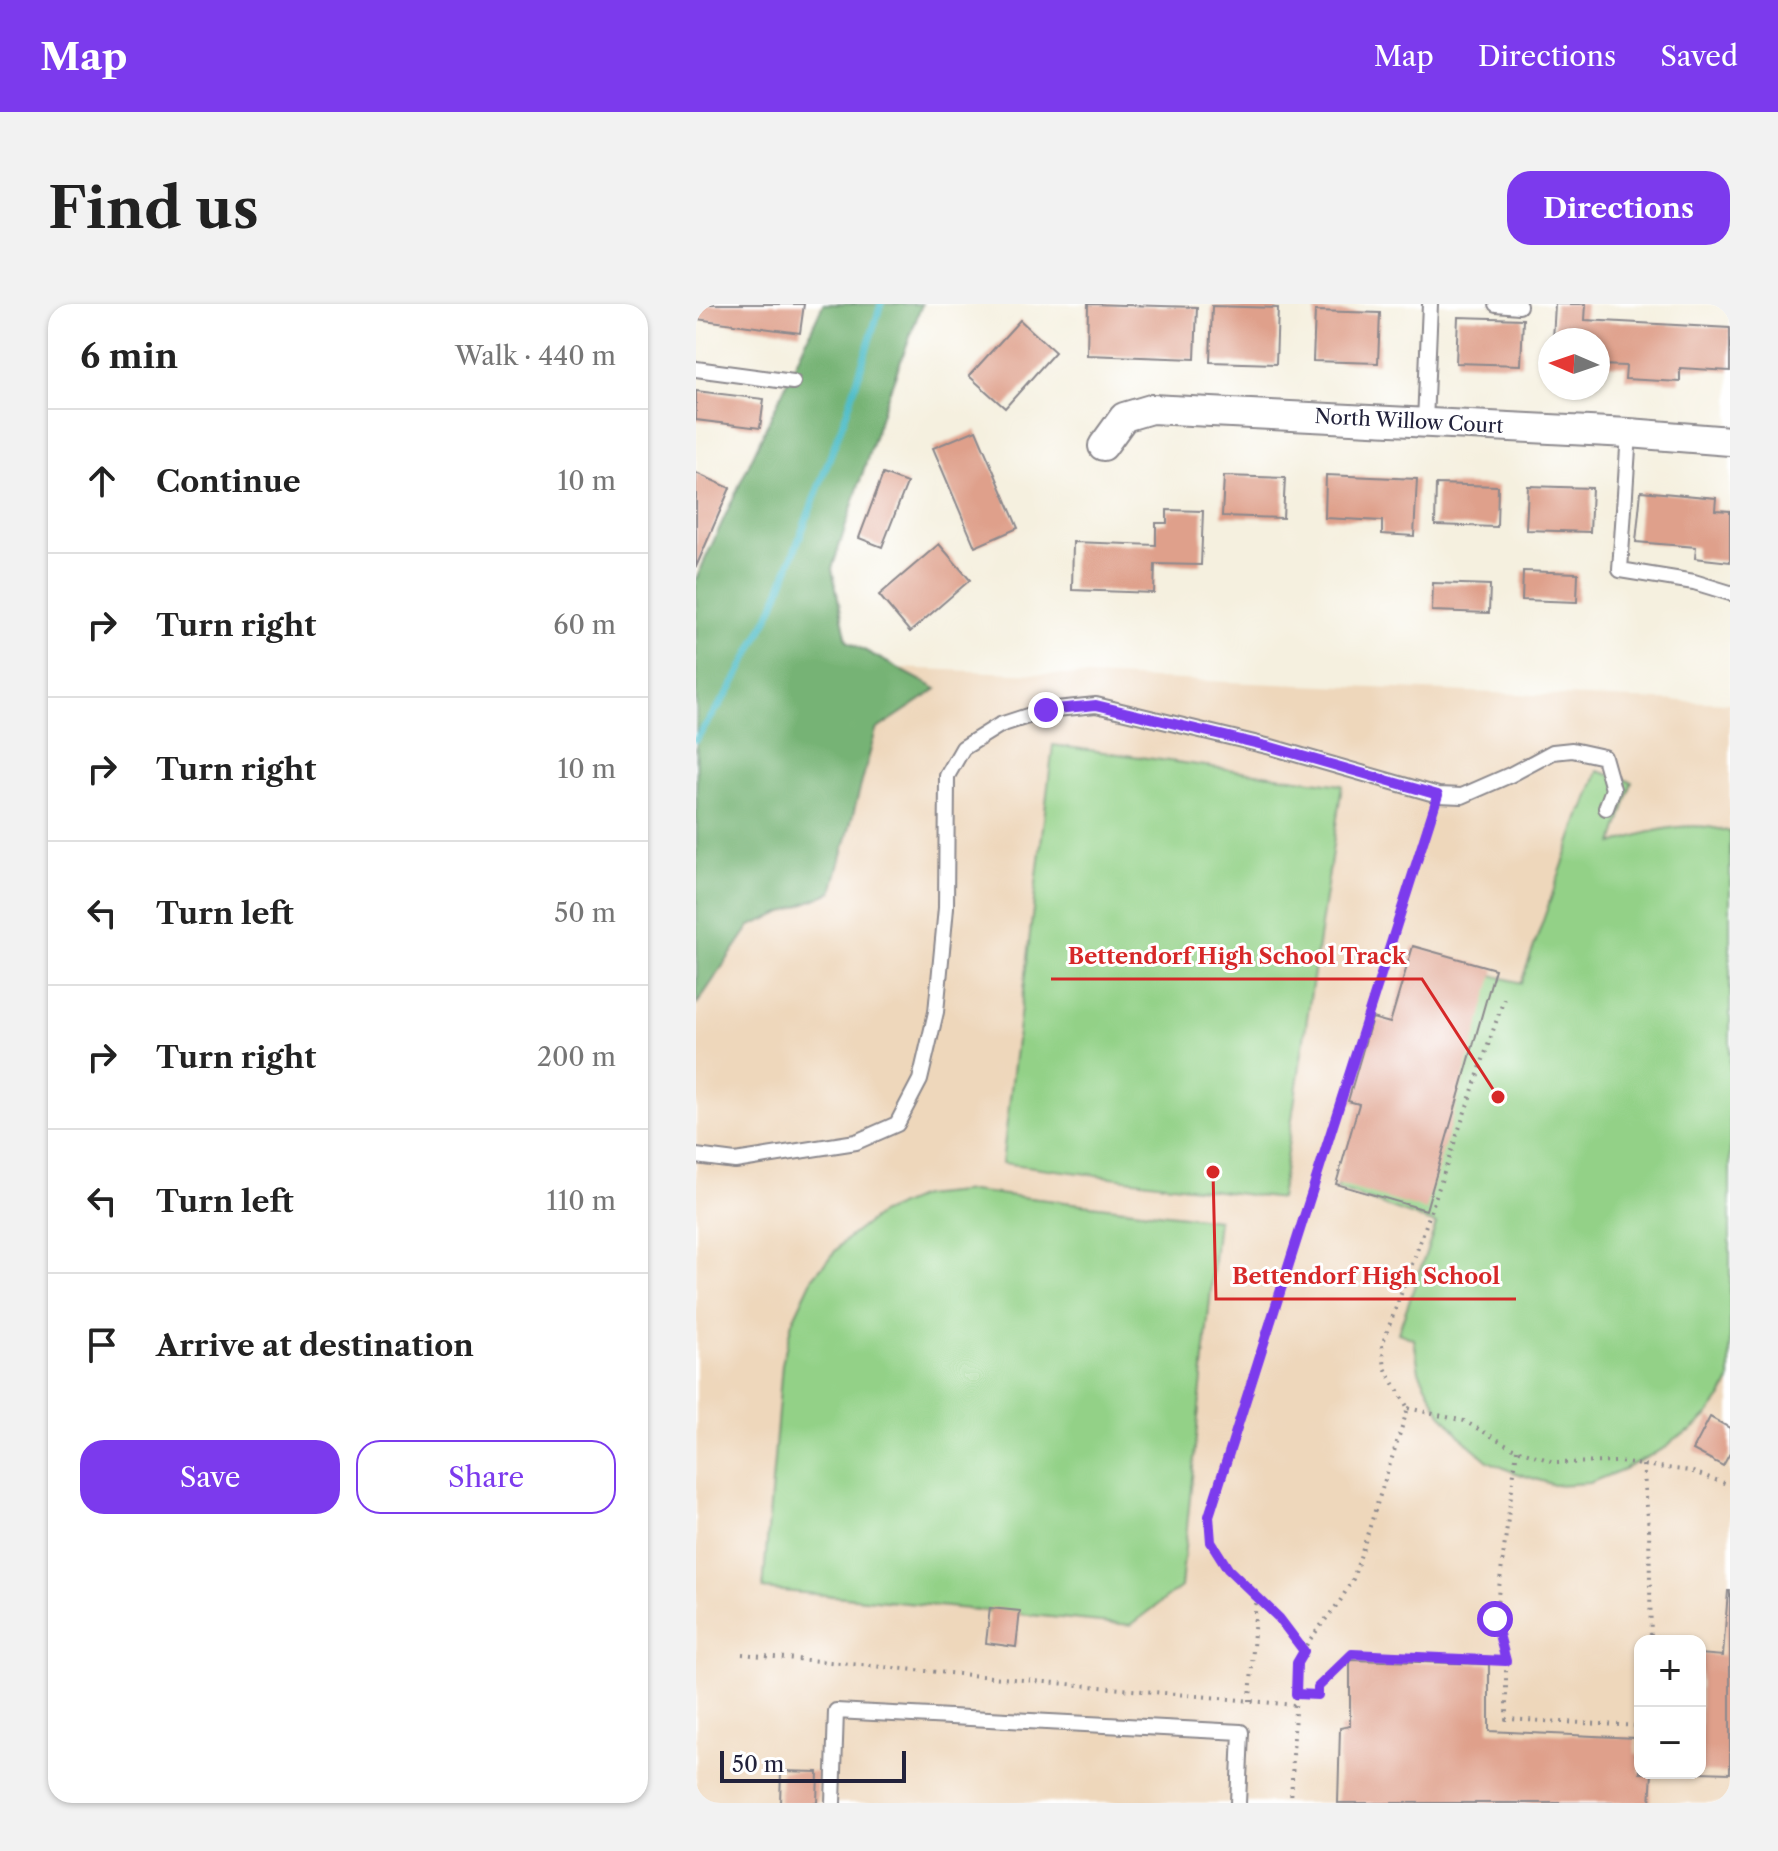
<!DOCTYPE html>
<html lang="en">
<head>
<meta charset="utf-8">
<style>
  :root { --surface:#fff; --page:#f2f2f2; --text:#222; --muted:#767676; --line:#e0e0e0; --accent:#7c3aed }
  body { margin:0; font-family:"Libre Caslon Text",serif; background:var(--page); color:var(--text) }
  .controls { position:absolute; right:24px; bottom:24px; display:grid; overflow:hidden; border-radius:16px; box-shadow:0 2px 6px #0004 }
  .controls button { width:72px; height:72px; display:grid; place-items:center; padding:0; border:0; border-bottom:2px solid var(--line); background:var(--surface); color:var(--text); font:40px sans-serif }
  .compass { position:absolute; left:842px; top:24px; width:72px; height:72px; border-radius:50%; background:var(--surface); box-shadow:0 2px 6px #0004; rotate:272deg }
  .scale { position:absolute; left:24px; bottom:20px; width:186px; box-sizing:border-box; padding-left:8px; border:4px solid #22223b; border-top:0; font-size:22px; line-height:28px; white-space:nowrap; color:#22223b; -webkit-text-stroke:6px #fff; paint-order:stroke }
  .stop { position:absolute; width:24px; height:24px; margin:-18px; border:6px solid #7c3aed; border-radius:50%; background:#fff }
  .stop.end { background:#7c3aed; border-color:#fff; box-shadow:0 2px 8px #0008 }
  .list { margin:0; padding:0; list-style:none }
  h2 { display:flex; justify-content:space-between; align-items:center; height:104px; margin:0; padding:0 32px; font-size:34px }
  h2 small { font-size:26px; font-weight:400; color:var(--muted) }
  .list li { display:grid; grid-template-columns:52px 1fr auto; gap:24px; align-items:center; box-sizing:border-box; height:144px; padding:0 32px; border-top:2px solid var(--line) }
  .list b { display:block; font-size:30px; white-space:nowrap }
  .list em { font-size:26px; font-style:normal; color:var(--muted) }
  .actions { display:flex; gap:16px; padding:24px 32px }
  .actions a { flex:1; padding:18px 0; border:2px solid var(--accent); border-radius:24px; text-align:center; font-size:28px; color:var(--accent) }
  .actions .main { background:var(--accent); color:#fff }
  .icon { flex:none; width:44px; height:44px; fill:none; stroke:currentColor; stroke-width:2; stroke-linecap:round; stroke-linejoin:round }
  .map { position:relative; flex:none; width:1034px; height:1499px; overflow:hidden; border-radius:24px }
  header { display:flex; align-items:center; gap:48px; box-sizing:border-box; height:112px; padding:0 40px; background:var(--accent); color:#fff }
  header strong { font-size:38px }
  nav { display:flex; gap:44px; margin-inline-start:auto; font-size:28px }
  .intro { display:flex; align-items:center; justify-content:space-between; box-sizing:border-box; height:192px; padding:0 48px }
  h1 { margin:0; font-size:56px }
  .button { padding:20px 36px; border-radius:24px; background:var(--accent); color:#fff; font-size:28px; font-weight:700 }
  main { display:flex; gap:48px; padding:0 48px }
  aside { flex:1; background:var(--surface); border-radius:24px; box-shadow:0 2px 6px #0004 }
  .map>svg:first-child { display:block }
</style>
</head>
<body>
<header>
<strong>Map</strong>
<nav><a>Map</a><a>Directions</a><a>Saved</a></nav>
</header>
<div class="intro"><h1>Find us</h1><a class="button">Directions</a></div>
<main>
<aside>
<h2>6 min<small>Walk · 440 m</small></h2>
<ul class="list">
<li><svg class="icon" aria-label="ahead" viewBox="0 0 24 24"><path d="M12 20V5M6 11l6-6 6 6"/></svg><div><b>Continue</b></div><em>10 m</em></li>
<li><svg class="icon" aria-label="right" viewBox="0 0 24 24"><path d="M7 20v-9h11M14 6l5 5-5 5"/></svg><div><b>Turn right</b></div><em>60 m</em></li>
<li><svg class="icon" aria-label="right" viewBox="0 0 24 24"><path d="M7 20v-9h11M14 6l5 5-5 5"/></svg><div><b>Turn right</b></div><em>10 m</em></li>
<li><svg class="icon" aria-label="left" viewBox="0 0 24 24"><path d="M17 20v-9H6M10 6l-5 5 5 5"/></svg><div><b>Turn left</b></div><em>50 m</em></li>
<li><svg class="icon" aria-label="right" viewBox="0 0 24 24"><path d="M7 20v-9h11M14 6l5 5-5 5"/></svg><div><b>Turn right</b></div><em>200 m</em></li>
<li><svg class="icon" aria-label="left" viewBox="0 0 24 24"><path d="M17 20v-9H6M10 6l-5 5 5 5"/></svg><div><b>Turn left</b></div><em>110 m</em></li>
<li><svg class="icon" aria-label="arrive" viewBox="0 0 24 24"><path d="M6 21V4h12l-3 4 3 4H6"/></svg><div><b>Arrive at destination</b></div></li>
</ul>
<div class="actions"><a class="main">Save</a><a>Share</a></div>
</aside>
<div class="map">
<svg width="1034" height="1499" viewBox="0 0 1034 1499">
  <rect width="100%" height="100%" fill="#fff"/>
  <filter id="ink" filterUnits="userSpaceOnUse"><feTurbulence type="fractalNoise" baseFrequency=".0125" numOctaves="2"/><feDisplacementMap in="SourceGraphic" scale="16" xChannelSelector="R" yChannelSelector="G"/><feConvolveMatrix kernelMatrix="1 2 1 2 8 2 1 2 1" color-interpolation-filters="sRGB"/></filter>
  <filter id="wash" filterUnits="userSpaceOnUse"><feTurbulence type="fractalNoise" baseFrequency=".006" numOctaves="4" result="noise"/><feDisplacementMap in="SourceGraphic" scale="32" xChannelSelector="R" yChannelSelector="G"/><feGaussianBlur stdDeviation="1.8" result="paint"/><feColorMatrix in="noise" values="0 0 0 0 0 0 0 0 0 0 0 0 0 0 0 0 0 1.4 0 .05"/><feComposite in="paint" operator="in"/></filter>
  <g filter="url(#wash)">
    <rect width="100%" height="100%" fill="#f5f0df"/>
    <path fill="#eed7bb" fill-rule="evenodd" d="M12 356 1034 399V1499H0V367ZM944 1337H1004V1469H944Z"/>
    <g fill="#93d187" stroke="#5a7a61" stroke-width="2">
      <polygon points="357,441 646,481 584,895 306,859"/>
      <path d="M902 467 936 478 917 540C953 526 996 515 1034 528V1077L1026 1093 1012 1111 996 1126 978 1135 971 1143 928 1165 893 1179 858 1181 817 1168 792 1157 769 1137 745 1110 723 1067 718 1035 702 1029 740 920 641 885 721 650 825 679 886 506H888Z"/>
      <polygon points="275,887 522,916 485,1283 435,1321 67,1285 86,1060 96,1018 117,973 147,938 183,910 225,892"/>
    </g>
    <polygon fill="#76b374" stroke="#4c6a58" stroke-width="2" points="127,0 226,0 188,102 136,265 151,337 241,385 180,426 136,588 54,622 1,700 0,275"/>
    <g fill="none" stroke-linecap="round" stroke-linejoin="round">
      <polyline stroke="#51bec9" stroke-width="7" points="0,435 38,380 77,304 152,105 185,0"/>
    </g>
    <g id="blocks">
      <g fill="#dfa08b">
        <polygon points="0,0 108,0 104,29 0,15"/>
        <polygon points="392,0 501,3 499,55 391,51"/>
        <polygon points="859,0 890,0 889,16 1034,24 1034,67 984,64 984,78 929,75 930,62 902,61 902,36 857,36"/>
        <polygon points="516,2 582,4 580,60 514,58"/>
        <polygon points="619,7 684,9 682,59 617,57"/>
        <polygon points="762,13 827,15 825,61 760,59"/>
        <polygon points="324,16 359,48 309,104 273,72"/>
        <polygon points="0,87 68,95 64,124 0,116"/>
        <polygon points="280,126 322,224 279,243 237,144"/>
        <polygon points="0,169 34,184 0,263"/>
        <polygon points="187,170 211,179 186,243 163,234"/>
        <polygon points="630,171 721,175 718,232 686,230 686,217 629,214"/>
        <polygon points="528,172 589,174 587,214 526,212"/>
        <polygon points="740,180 802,182 801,223 739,221"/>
        <polygon points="832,182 896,184 894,228 830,226"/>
        <polygon points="945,187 1020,194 1019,206 1034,207 1034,258 999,254 1000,243 940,238"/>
        <polygon points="471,206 507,207 505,261 459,260 458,289 376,286 377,238 460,241 460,219 471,219"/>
        <polygon points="243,240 274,276 214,328 183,291"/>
        <polygon points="827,267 882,269 881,298 826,296"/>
        <polygon points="737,279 794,281 793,309 736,307"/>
        <polygon points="717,642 799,665 730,906 640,880 663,800 652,797 676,714 694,719"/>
        <polygon points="1014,1113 1034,1124 1034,1149 1027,1162 997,1146"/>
        <polygon points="1032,1287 1034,1287 1034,1469 1004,1468 1004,1350 1027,1352"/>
        <polygon points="294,1304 324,1307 320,1343 290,1339"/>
        <polygon points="654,1356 793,1360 793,1427 939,1434 939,1450 944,1450 944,1469 956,1469 954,1499 642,1499 644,1424 654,1422"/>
        <polygon points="85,1467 122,1468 121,1499 84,1499"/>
      </g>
    </g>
  </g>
  <g filter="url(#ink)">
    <use href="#blocks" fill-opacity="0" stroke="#8c898d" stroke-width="2"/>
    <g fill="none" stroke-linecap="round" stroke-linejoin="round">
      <defs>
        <g id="service">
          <polyline points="800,0 823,2"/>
          <polyline points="0,65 97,78"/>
          <polyline points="729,118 734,0"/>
          <polyline points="933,129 924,266 998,278 1034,289"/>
          <polyline points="0,852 39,857 160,838 201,820 224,776 240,708 250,604 251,472 267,444 304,421 350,406 400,401 575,443 742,491 766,492 814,471 857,448 876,446 908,453 917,485 910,504"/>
          <polyline points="137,1499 140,1407 545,1428 542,1499"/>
        </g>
        <polyline id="minor" points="407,142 428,113 455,105 933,129 1034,137"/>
      </defs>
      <use href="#service" stroke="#8c898d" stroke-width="18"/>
      <use href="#minor" stroke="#8c898d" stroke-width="32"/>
      <g stroke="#8c898d" stroke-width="4" stroke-dasharray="2 6" stroke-linecap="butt">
        <polyline points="712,1104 768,1117 815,1143 860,1159 922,1158 994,1167 1034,1181"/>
        <polyline points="821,1145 799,1315 810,1357 810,1415 944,1422"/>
        <polyline points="947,1161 953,1224 955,1337"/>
        <polyline points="608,1347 583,1314 532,1265 515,1238 513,1212 736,507"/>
        <polyline points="46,1350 599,1401"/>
        <polyline points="600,1390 622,1391 622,1383 656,1350 809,1357"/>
        <polyline points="554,1397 560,1292"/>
        <polyline points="595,1499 601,1359 612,1338 644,1297 657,1275 712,1104 689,1064 686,1041 722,944 809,692"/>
      </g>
      <use href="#service" stroke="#fff" stroke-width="14"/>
      <use href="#minor" stroke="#fff" stroke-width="28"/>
    </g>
  </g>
  <g fill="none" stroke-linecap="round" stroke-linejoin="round" filter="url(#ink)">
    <polyline stroke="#7c3aed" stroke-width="10" points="350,406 400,401 575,443 742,491 513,1212 515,1238 532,1265 583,1314 608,1347 601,1359 600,1390 622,1391 622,1383 656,1350 810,1357 799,1315"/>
  </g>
  <g text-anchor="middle" stroke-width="6" stroke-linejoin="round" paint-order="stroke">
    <g font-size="20" fill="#22223b" stroke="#fff">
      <text transform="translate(713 117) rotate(3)" y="7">North Willow Court</text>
    </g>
  </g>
  <path fill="none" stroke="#d62828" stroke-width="3" d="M802 793L726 675H355M517 868L520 995H820"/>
  <g fill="#d62828" stroke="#fff" stroke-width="3">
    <circle cx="802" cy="793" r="8"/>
    <circle cx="517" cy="868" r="8"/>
  </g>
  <g font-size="22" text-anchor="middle" font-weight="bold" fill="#d62828" stroke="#fff" stroke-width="6" stroke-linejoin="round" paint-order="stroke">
    <text x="541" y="660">Bettendorf High School Track</text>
    <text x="670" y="980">Bettendorf High School</text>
  </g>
</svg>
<div class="controls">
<button>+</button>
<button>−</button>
</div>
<svg class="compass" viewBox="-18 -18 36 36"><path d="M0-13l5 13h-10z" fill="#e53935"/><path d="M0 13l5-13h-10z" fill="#767676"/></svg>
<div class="scale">50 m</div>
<div class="stop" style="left:799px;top:1315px"></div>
<div class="stop end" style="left:350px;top:406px"></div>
</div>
</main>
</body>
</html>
